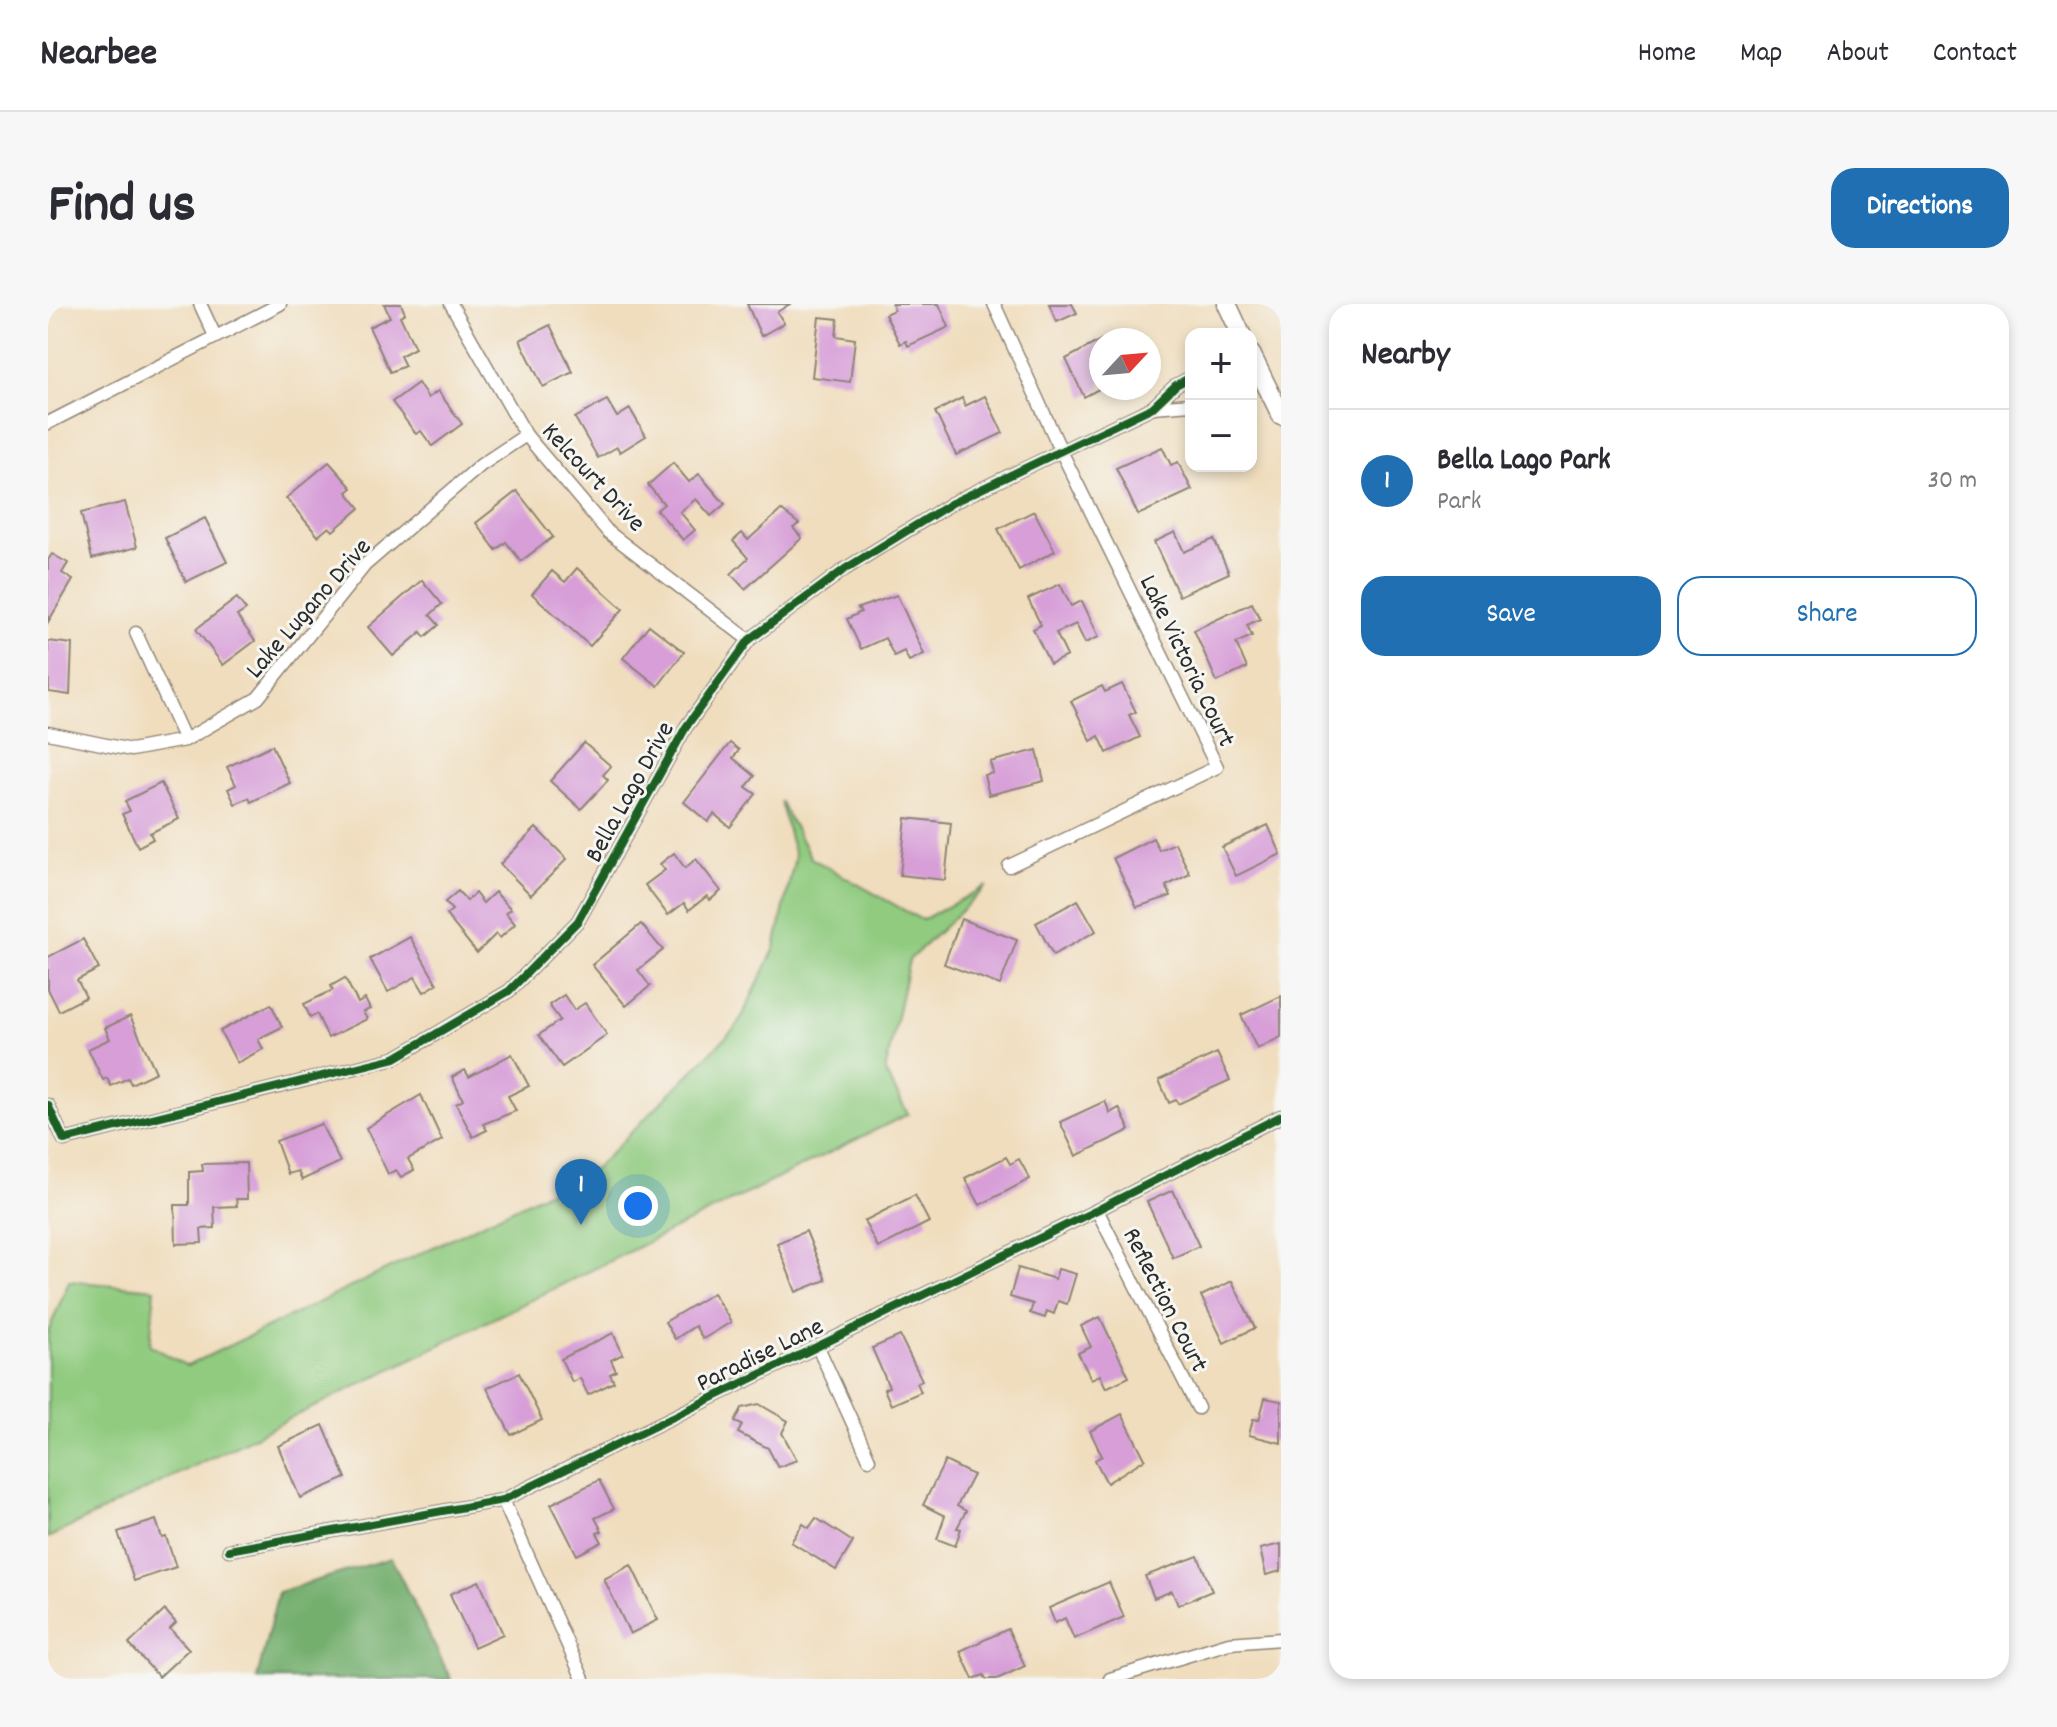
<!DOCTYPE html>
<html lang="en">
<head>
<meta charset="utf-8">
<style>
  :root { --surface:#fff; --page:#f7f7f7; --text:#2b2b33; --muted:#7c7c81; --line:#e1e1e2; --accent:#1f6fb2 }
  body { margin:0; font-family:Dekko,sans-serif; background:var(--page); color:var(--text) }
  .controls { position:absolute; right:24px; top:24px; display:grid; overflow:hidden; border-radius:16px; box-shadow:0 4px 12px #0003 }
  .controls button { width:72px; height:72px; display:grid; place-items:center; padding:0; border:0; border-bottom:2px solid var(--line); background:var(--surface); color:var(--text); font:40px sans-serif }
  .compass { position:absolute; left:1041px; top:24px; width:72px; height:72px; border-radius:50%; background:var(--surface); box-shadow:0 4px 12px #0003; rotate:64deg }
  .you { position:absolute; left:590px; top:902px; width:28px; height:28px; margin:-20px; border:6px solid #fff; border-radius:50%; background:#1a73e8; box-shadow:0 0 0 12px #1a73e833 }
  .badge { display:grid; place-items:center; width:52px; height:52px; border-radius:50%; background:var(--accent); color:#fff; font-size:26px; font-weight:700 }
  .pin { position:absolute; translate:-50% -66px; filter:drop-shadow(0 2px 4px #0008) }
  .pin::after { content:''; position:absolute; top:42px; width:28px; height:24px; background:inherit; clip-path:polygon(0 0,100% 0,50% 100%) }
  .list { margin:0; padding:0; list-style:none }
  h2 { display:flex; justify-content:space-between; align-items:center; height:104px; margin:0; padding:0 32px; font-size:34px }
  h2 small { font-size:26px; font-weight:400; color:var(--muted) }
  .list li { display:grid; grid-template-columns:52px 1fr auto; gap:24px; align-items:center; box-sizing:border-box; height:144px; padding:0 32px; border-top:2px solid var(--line) }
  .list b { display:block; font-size:30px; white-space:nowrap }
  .list p { margin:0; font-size:26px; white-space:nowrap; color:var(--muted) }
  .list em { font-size:26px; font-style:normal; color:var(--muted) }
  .actions { display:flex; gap:16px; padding:24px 32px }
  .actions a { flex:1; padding:18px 0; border:2px solid var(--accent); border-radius:24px; text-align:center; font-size:28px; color:var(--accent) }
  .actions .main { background:var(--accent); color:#fff }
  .map { position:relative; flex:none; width:1233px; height:1375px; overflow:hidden; border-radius:24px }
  header { display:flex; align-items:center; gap:48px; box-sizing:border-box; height:112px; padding:0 40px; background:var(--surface); border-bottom:2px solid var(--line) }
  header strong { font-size:38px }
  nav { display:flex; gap:44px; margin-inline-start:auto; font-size:28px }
  .intro { display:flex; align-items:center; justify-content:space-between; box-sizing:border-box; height:192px; padding:0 48px }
  h1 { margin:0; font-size:56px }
  .button { padding:20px 36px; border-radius:24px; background:var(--accent); color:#fff; font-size:28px; font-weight:700 }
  main { display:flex; gap:48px; padding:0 48px }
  aside { flex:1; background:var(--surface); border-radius:24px; box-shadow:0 4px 12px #0003 }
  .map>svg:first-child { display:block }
</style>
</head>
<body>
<header>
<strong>Nearbee</strong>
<nav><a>Home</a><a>Map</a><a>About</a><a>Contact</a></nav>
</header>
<div class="intro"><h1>Find us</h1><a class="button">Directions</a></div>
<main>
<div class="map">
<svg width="1233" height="1375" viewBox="0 0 1233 1375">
  <rect width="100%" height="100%" fill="#f6f6f2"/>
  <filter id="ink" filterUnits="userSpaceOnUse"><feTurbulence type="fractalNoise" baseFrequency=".0125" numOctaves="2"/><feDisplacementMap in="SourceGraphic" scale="16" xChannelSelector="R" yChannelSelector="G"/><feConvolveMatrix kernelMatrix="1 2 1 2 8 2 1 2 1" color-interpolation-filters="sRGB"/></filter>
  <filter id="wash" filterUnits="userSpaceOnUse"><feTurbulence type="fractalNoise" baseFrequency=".006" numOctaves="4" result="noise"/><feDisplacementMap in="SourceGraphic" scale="32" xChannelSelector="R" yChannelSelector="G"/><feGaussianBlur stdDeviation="1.8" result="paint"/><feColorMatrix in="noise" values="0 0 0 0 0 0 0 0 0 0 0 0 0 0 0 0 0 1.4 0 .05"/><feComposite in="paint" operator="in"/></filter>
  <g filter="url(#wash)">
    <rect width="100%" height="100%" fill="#f0ddbd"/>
    <polygon fill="#90cb7f" stroke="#5e7b55" stroke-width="2" points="732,497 763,554 874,616 939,582 861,656 837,768 860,810 0,1234 0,1028 21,977 107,985 102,1041 139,1062 547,865 690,721 727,644 747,553"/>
    <polygon fill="#74af6e" stroke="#506d4c" stroke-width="2" points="343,1254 403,1375 209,1375 230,1288"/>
    <g id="blocks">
      <g fill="#d79ed8">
        <polygon points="336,0 353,0 357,9 352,12 367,44 352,52 357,62 342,68 321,23 342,13"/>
        <polygon points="699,0 742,0 729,8 736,19 713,32"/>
        <polygon points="844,0 891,0 901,23 860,42 858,37 852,40 837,10 846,6"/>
        <polygon points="1001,0 1024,0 1029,9 1009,18"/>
        <polygon points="771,13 790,15 788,32 807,35 802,78 764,73"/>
        <polygon points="502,21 525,68 495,83 472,36"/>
        <polygon points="1053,36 1053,84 1036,93 1018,55"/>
        <polygon points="370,79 380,94 390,87 414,120 384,142 373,127 368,130 344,98"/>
        <polygon points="937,92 955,129 908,151 887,108 914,94 917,102"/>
        <polygon points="559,96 569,113 582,105 598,132 572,148 569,143 550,154 527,114"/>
        <polygon points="1114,143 1123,161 1130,158 1144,186 1090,211 1068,164"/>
        <polygon points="281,158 304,184 299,188 312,204 285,227 281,223 270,232 238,194"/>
        <polygon points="625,159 641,178 651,170 677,200 663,212 648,195 632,208 647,226 635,236 609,206 616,200 600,181"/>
        <polygon points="469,187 505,233 473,257 458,238 448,246 428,219"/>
        <polygon points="77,198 89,243 44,255 33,209"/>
        <polygon points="733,206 751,220 745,224 754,234 697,285 683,270 700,254 685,237 694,229 700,236"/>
        <polygon points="986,207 1007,247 971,266 950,225"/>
        <polygon points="157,214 179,258 138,278 117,234"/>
        <polygon points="1127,228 1136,248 1166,235 1181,269 1131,292 1106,238"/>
        <polygon points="4,250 20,259 14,269 25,276 0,318 0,256"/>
        <polygon points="529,264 575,305 542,342 484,290 504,267 517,278"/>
        <polygon points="374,276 394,300 382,311 391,321 377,333 373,328 345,352 320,323"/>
        <polygon points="1012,280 1023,302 1034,297 1051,333 1037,339 1028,320 1008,329 1019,352 1002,360 985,325 993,321 980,295"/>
        <polygon points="849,291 876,350 861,357 856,347 846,352 837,334 813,345 799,315 813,308 810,304"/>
        <polygon points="189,294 198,306 189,312 207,337 175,361 148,325"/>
        <polygon points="1204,299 1212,315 1199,321 1204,332 1188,339 1199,364 1169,378 1146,326"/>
        <polygon points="601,321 636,348 610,382 575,354"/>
        <polygon points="0,337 24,340 22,391 1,388"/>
        <polygon points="1074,380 1088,408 1081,411 1092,433 1059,449 1051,432 1043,437 1023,397 1054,382 1057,388"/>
        <polygon points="536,439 563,462 555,471 560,476 533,505 502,477"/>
        <polygon points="682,439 691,446 685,454 707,472 698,483 708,490 682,523 666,510 660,518 636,498"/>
        <polygon points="224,441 242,479 203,498 201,494 187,500 180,485 188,481 179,463"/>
        <polygon points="989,446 996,477 941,491 936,471 945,469 942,458"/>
        <polygon points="113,479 131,515 102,529 105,535 90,543 74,510 82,507 77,497"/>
        <polygon points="858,514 903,519 897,576 852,571"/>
        <polygon points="1220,521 1233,550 1188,572 1174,543"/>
        <polygon points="488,524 519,555 483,591 452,560"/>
        <polygon points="1105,534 1111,546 1127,539 1142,570 1118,582 1123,592 1089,603 1065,554"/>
        <polygon points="626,549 637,564 648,555 673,587 662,596 659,592 641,606 636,599 620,611 597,581 617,566 612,560"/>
        <polygon points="410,587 419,597 427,589 435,599 447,588 463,605 458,609 467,620 452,634 448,630 429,649 398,611 404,606 397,598"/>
        <polygon points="1030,596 1048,627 1005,651 988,619"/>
        <polygon points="913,615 969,636 952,681 896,660"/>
        <polygon points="593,620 615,646 590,666 602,682 578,702 544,661"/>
        <polygon points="362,633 389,680 376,688 367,673 340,688 322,655"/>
        <polygon points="35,635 51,665 29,676 38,693 11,707 0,685 0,653"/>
        <polygon points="297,674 310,699 317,695 322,705 315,708 319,715 280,734 269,710 262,713 256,700 285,686 283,682"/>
        <polygon points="516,691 526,706 537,699 559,731 514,763 491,731 512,716 501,701"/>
        <polygon points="1233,692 1233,733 1209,745 1193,711"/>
        <polygon points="223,700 234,723 210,735 215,745 189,759 172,727"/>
        <polygon points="82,712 108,768 83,780 80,774 63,782 59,774 55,776 40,745 62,735 57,724"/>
        <polygon points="1169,749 1182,776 1130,800 1128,796 1121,799 1111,776"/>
        <polygon points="464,750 481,782 460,792 468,807 435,820 439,826 425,833 408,800 415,796 404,773 417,766 421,773"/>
        <polygon points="373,791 394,836 360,855 366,866 353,873 348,866 340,870 318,824"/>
        <polygon points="1057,797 1062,809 1071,804 1082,826 1028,852 1012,818"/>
        <polygon points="273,820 292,858 254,876 250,867 240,870 228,837"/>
        <polygon points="958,853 962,860 971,855 982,875 932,901 917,874"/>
        <polygon points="198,859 199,895 188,895 189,902 166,903 167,924 153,925 154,939 128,940 127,901 141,901 141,868 155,867 154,860"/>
        <polygon points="1125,886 1151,942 1125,954 1099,898"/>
        <polygon points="867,891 881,918 830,944 816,917"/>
        <polygon points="758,927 778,976 748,988 729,939"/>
        <polygon points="970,964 1007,975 1010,965 1028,970 1019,1000 1010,997 1006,1010 999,1007 997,1014 982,1009 985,1000 962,993"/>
        <polygon points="1184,977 1207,1024 1176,1039 1153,992"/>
        <polygon points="665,989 683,1018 655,1035 647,1022 627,1035 617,1018"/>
        <polygon points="1052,1013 1081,1073 1058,1084 1052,1071 1043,1075 1030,1049 1043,1043 1033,1022"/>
        <polygon points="565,1029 575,1050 563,1056 568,1067 562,1070 566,1078 540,1091 532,1074 524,1078 513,1055"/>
        <polygon points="852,1032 874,1076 869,1079 873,1088 843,1101 836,1085 841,1083 824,1044"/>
        <polygon points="471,1069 494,1116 463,1131 439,1084"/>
        <polygon points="1217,1094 1233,1097 1233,1139 1201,1131 1205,1115 1211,1116"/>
        <polygon points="711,1100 740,1117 734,1129 749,1156 730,1163 720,1144 690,1129 694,1121 687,1118 694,1104"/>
        <polygon points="1074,1110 1097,1155 1059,1179 1047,1156 1054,1152 1042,1127"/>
        <polygon points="275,1121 298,1174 252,1194 230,1142"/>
        <polygon points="897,1157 925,1171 909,1202 918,1207 909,1224 913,1225 907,1242 889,1235 897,1212 875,1201"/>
        <polygon points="551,1176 566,1205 547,1214 554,1227 549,1229 554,1238 529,1251 503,1200"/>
        <polygon points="768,1214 805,1238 788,1266 743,1238 755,1220 761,1224"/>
        <polygon points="108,1216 114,1234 118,1233 128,1263 86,1277 70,1228"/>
        <polygon points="1233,1240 1233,1267 1218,1271 1212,1245"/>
        <polygon points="1150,1252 1164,1287 1130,1301 1124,1287 1106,1294 1097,1272"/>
        <polygon points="583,1261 610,1316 582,1330 556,1275"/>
        <polygon points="431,1277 455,1330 426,1343 402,1290"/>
        <polygon points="1061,1278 1076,1313 1026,1335 1017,1314 1007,1319 1001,1304"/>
        <polygon points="117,1306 128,1319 122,1325 141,1345 111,1373 81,1340"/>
        <polygon points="960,1325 977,1362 949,1375 938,1375 936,1371 925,1375 912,1347"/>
      </g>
    </g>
  </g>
  <g filter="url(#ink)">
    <use href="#blocks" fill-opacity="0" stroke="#8e8474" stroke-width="2"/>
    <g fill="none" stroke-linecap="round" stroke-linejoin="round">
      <defs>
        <g id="street">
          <polyline points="152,0 167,32"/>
          <polyline points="403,0 478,131 560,228 701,336"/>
          <polyline points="946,0 1014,149 1169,463 961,562"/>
          <polyline points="1105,103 1143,100"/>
          <polyline points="0,119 232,0"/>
          <polyline points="88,329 137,436"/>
          <polyline points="0,429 83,446 137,436 210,394 317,261 433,161 478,131"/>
          <polyline points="0,801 16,836 347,754 461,687 530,617 638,423 701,336 797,265 904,199 1105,103 1128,81 1143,73"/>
          <polyline points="1049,906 1150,1104"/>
          <polyline points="770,1043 821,1155"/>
          <polyline points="455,1196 535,1375"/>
          <polyline points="181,1246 455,1196 1049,906 1233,812"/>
          <polyline points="1062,1375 1181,1339 1233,1335"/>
        </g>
        <g id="secondary">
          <polyline points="1179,0 1193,30"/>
          <polyline points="1203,50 1233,111"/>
        </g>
      </defs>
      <use href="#street" stroke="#8e8474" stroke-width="15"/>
      <use href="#secondary" stroke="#8e8474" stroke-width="21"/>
      <use href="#street" stroke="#fff" stroke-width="12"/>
      <use href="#secondary" stroke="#fff" stroke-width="18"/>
      <defs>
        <g id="cycleway">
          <polyline points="0,801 16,836 347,754 461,687 530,617 638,423 701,336 797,265 904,199 1105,103 1128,81 1143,73"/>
          <polyline points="181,1246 455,1196 1049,906 1233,812"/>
        </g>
      </defs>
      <use href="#cycleway" stroke="#f6f6f2" stroke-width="13"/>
      <use href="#cycleway" stroke="#1b5e20" stroke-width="8"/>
    </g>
  </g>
  <g text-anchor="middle" stroke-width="6" stroke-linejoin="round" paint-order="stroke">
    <g font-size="26" fill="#2b2b2b" stroke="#f6f6f2">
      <text transform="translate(547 172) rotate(47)" y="9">Kelcourt Drive</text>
      <text transform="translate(259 303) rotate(-49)" y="9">Lake Lugano Drive</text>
      <text transform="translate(1141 356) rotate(64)" y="9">Lake Victoria Court</text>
      <text transform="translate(580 487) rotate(-61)" y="9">Bella Lago Drive</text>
      <text transform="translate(1119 995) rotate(63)" y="9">Reflection Court</text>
      <text transform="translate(711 1049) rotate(-26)" y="9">Paradise Lane</text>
    </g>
  </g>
</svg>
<div class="controls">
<button>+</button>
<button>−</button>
</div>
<svg class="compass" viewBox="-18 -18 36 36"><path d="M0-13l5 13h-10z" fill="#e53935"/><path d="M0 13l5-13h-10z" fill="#7c7c81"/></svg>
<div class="you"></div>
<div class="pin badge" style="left:533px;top:921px">1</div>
</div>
<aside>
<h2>Nearby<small></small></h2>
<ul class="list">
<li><span class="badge">1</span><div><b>Bella Lago Park</b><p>Park</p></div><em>30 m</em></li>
</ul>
<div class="actions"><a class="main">Save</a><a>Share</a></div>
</aside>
</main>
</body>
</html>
